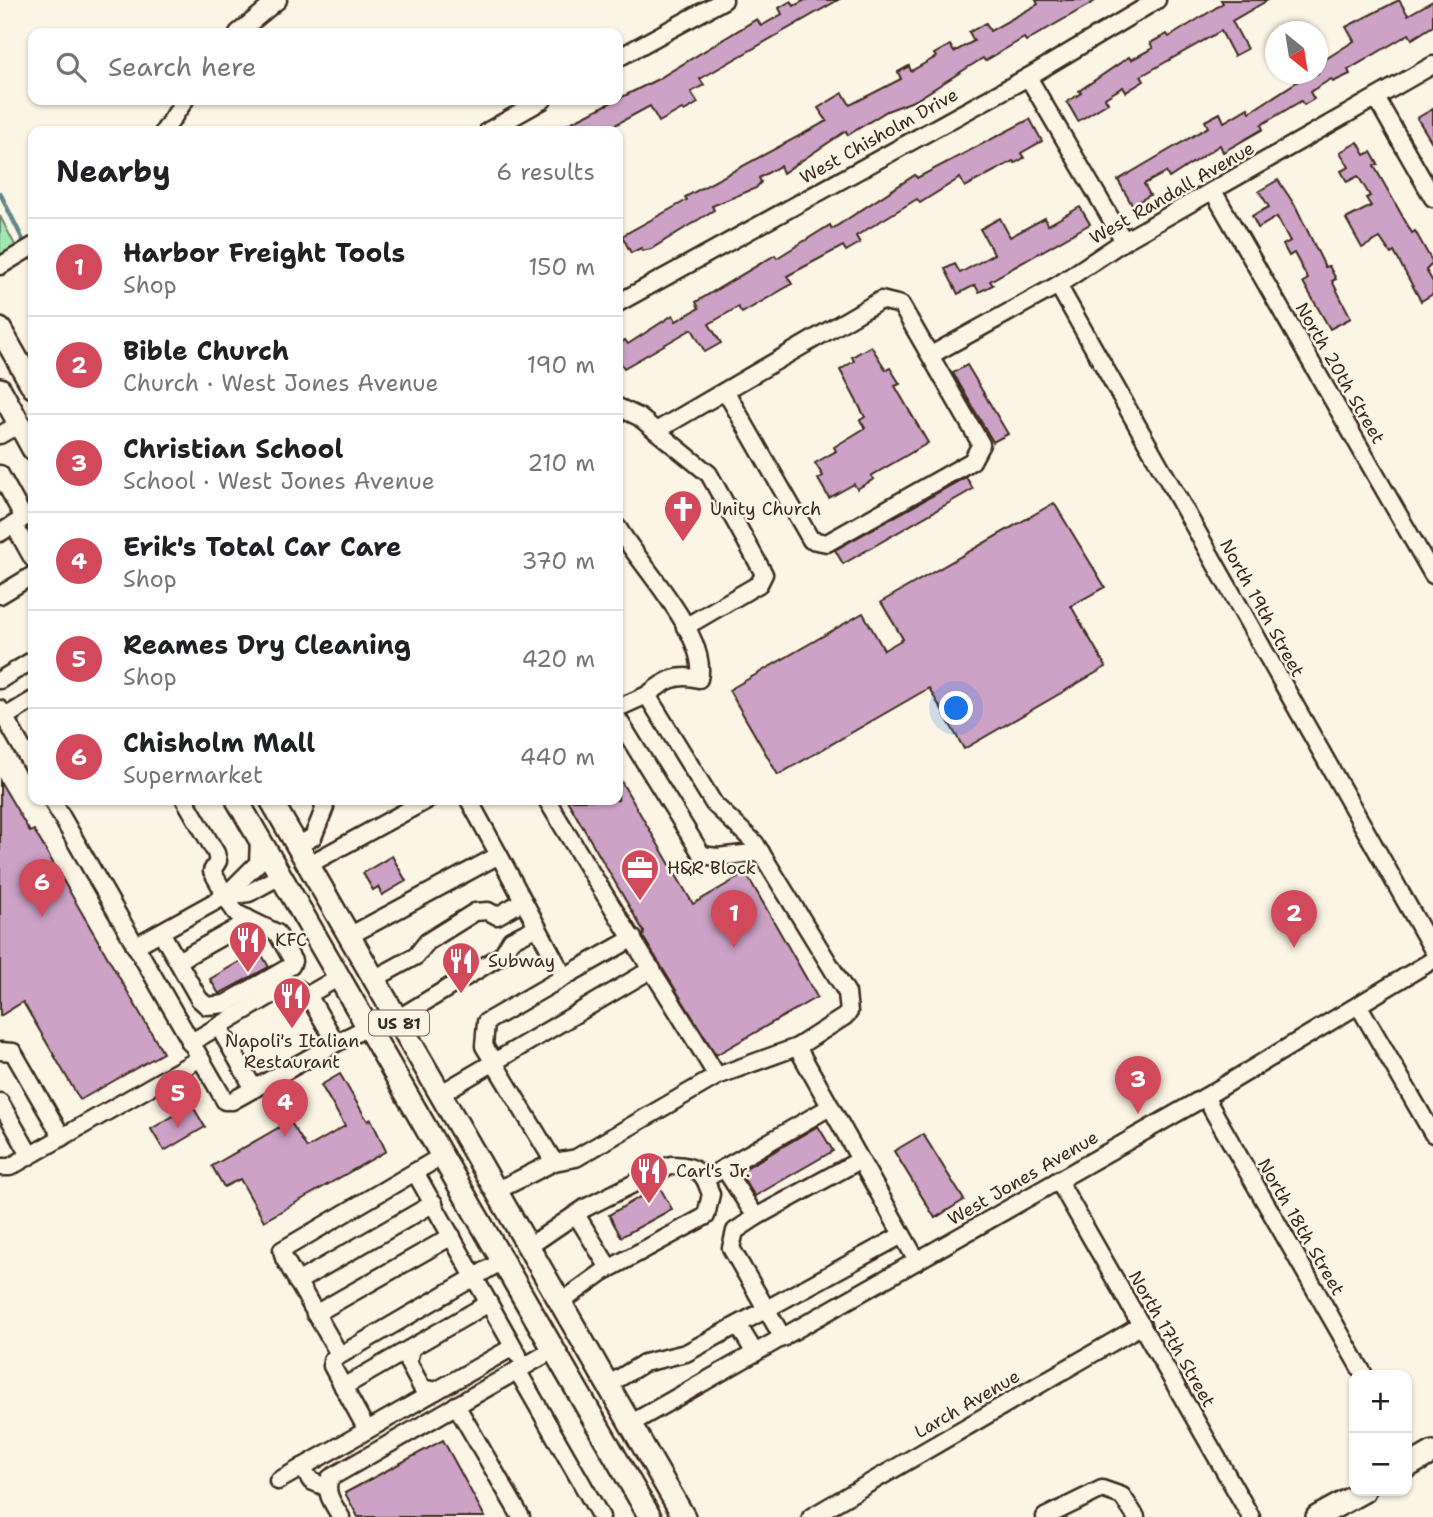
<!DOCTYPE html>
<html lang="en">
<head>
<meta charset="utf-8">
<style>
  :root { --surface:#fff; --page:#f6f6f6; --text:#202124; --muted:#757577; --line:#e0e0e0; --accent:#d1495b }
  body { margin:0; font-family:"Shantell Sans",sans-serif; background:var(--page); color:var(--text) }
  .controls { position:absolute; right:21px; bottom:21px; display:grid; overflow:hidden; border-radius:14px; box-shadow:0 2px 5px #0004 }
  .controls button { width:63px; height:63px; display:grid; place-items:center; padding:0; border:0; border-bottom:2px solid var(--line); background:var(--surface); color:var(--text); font:35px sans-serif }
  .compass { position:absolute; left:1265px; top:21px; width:63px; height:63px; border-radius:50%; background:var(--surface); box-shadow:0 2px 5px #0004; rotate:150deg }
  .you { position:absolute; left:957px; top:709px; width:24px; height:24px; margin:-18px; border:5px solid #fff; border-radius:50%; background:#1a73e8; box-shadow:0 0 0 10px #1a73e833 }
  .badge { display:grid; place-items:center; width:46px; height:46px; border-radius:50%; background:var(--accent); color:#fff; font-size:23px; font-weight:700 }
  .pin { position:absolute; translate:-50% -58px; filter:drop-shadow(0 2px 4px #0008) }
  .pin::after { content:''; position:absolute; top:37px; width:24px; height:21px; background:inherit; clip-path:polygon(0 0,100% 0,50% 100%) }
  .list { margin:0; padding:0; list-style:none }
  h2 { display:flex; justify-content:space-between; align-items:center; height:91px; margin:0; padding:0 28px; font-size:30px }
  h2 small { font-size:23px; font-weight:400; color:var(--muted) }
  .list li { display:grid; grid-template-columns:46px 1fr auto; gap:21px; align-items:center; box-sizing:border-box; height:98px; padding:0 28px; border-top:2px solid var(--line) }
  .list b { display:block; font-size:26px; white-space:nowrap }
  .list p { margin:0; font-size:23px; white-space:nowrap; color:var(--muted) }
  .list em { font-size:23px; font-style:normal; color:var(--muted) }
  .icon { flex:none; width:38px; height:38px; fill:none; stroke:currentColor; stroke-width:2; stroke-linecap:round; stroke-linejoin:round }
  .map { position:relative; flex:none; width:1433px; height:1517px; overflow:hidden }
  .search { position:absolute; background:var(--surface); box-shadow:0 2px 5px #0004; left:28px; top:28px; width:595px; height:77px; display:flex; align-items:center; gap:18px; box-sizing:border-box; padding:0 24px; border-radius:14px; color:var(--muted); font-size:26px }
  .panel { position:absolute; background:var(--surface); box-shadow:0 2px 5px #0004; left:28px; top:126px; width:595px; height:679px; border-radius:14px }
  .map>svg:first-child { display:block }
</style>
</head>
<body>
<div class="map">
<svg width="1433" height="1517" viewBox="0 0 1433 1517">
  <rect width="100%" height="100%" fill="#fcf5e5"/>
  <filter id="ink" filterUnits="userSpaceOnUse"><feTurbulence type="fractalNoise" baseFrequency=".0143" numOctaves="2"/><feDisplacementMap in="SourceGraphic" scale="14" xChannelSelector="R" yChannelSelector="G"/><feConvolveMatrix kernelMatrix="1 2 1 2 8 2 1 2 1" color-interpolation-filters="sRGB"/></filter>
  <g filter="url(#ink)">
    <polygon fill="#a1e7b3" stroke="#6e8868" stroke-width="2" points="0,216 16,247 0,256"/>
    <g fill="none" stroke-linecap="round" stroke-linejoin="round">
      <g stroke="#60888c" stroke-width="4.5">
        <polyline points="0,193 23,240"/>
        <polyline points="25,506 33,487"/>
      </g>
    </g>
    <g fill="#cca2c7" stroke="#3b2a1e" stroke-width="2">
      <polygon points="805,0 838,0 700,79 704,85 691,92 698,103 684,111 682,109 659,122 650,106 604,131 554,131 658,79 757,19 761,26 782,14 779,8 791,1 794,6"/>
      <polygon points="1036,0 1097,0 1026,41 1024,38 985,61 983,58 916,100 887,111 848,135 846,131 783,173 780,166 759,178 761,182 756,188 712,206 714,210 651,249 642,251 641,248 631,253 622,236 687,200 685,197 827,121 818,108 843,93 850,105 901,79 898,72 909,66 911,71 936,57 934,54 950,45 954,52 974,41 969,32 986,23 990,31 1038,4"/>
      <polygon points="1221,0 1268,0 1232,21 1247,49 1234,56 1221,31 1141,76 1144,81 1126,92 1123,87 1105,98 1108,103 1078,121 1067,102 1081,93 1079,91 1129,57 1131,60 1153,48 1150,43 1167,34 1169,37 1211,11 1223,3"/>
      <polygon points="1399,0 1408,15 1433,1 1433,26 1412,39 1409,34 1348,70 1350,74 1333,82 1331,79 1310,92 1314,99 1304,105 1301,101 1261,125 1263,129 1223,152 1220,145 1169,178 1166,172 1144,184 1150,195 1132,205 1118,180 1208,127 1205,121 1220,113 1224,122 1248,108 1250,112 1309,74 1318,74 1318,64 1354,41 1346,27"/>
      <polygon points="1433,109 1433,144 1417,118"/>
      <polygon points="1030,119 1042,141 1021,153 1024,158 1015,163 1013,161 965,187 960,178 920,203 917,199 856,236 860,243 846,251 843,246 787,276 792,284 742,313 738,307 709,324 721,343 705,352 692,329 624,368 618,359 618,345 625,340 628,344 673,315 676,321 699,308 696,302 775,255 777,258 830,225 832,229 915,175 917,178"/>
      <polygon points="1358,142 1365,155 1371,152 1378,164 1374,166 1412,233 1415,231 1433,263 1426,270 1433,282 1433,294 1421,301 1394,252 1391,254 1380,238 1362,248 1346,219 1371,206 1366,198 1370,196 1358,176 1347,182 1341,171 1349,167 1340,152"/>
      <polygon points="1278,180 1296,207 1325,267 1329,266 1336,279 1332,281 1351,318 1330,329 1303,282 1308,279 1294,253 1289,256 1283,245 1290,241 1277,217 1258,228 1252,216 1269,207 1259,191"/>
      <polygon points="1080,207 1090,224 990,281 993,285 979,292 975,285 958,294 945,269 955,264 960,273 994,254 980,229 1000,218 1010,237 1045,218 1048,225"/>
      <polygon points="871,346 886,370 890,368 900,384 895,386 928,443 871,476 874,479 857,489 854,484 829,498 818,479 823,476 815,463 836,451 834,447 865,428 860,420 865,417 840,370 854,361 852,357"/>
      <polygon points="967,365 1008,434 993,442 953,373"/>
      <polygon points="966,477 973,489 843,564 835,550"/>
      <polygon points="1054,503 1105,587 1071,606 1106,667 964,749 929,688 778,775 729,690 863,613 884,650 903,639 881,602"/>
      <polygon points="618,776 693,904 746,873 817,997 716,1055 643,937 644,932 567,800 618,800"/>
      <polygon points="0,781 30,832 34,830 163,1053 80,1100 23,1002 0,1016"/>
      <polygon points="392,856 406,881 382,895 378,887 373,890 363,873"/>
      <polygon points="259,950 269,967 219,994 210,979"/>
      <polygon points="340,1074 364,1115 368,1121 371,1119 386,1151 264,1221 240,1179 224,1187 212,1166 290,1121 307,1148 345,1126 321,1085"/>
      <polygon points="192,1105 205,1127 164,1151 151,1129"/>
      <polygon points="818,1126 833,1151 755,1196 739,1172"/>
      <polygon points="923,1134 964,1200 935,1218 894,1151"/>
      <polygon points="659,1186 672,1209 621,1237 609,1215"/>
      <polygon points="443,1440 485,1517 358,1517 345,1493"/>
    </g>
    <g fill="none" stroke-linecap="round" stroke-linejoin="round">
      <defs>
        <g id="minor">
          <polyline points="238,33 278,0"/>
          <polyline points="618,58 724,0"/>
          <polyline points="1028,77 1124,241"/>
          <polyline points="1376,98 1433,198"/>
          <polyline points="164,131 185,100"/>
          <polyline points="488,131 543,100"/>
          <polyline points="1213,191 1433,575"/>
          <polyline points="0,266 33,246"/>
          <polyline points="1058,285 1433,950"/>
          <polyline points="618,303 1028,77 1157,0"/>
          <polyline points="931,355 1058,285 1124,241 1433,65"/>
          <polyline points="618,407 639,417 709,474 764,574 759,584 685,627"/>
          <polyline points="656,431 881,300 901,305 981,444 972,461 827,543 811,540 726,392"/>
          <polyline points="0,435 19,424"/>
          <polyline points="0,474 24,518 0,533"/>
          <polyline points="14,525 33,559"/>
          <path d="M618 528C639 564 710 637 699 679 676 673 665 681 647 695"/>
          <polyline points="0,595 33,575"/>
          <polyline points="0,680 33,660"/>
          <polyline points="618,708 647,695 714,804 755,843 847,993 849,1012 844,1017 797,1047 917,1261"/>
          <polyline points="0,709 33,767"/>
          <polyline points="5,717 33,700"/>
          <polyline points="618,719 702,855 717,857 761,852"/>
          <polyline points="52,800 225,1101 232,1101 336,1043"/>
          <polyline points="469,800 499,855"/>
          <polyline points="297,846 313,837 325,807 321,800"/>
          <polyline points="308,865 427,800"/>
          <polyline points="225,896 258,863 259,839"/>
          <polyline points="161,932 199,999 207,1006 225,1004 291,966 293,961 277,933 236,913 232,907 212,871 218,861 216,853 185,800"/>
          <polyline points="349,936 499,855 564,977 486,1022 484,1046 554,1162"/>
          <polyline points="135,946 225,896 249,893 280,876"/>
          <polyline points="178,961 244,924 247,918"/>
          <polyline points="339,977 308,995 336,1043 368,1027"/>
          <polyline points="564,977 633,938"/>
          <polyline points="374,979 416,956 427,942 475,912 488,911 497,916 523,901"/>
          <polyline points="1359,1006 1433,1134"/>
          <polyline points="397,1019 502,955 511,940 537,927"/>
          <polyline points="219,1027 254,1089"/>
          <polyline points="190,1043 285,987 298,989 308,995"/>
          <polyline points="0,1051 13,1052 62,1137"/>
          <polyline points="717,1076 797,1047"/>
          <polyline points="440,1094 652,969"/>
          <polyline points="1205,1097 1364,1375"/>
          <polyline points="0,1102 30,1155"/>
          <polyline points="0,1167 10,1167 199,1059"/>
          <polyline points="724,1168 756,1217 860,1160"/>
          <polyline points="415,1172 518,1355"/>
          <polyline points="1058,1180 1251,1517"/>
          <path d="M496 1191 554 1162 576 1158 717 1076C661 983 602 893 547 800"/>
          <polyline points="577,1216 609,1268"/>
          <polyline points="756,1217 735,1231 731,1248 783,1338"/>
          <path d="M528 1247 585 1208 671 1165C686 1165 696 1167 705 1179L830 1107"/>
          <polyline points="297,1282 434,1203"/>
          <polyline points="560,1303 603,1272 706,1216 711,1194 705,1179"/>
          <polyline points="315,1314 452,1236"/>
          <polyline points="738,1325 755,1353"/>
          <polyline points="411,1349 408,1362 422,1388 436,1391"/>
          <polyline points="339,1354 284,1258 282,1250 442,1156"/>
          <polyline points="517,1370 601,1517"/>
          <polyline points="608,1385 644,1363 686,1353 902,1235"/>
          <polyline points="343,1387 489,1303"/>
          <polyline points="456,1405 521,1517"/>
          <polyline points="630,1424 1205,1097 1433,960"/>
          <polyline points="367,1430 332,1366 332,1360 502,1261"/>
          <polyline points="302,1467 311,1481 326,1487"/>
          <polyline points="278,1481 513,1347"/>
          <path d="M341 1517C333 1504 324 1493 330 1478L553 1350"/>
          <polyline points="811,1517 1142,1325"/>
          <polyline points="1045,1517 1102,1489 1122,1496 1136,1517"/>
        </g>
        <g id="major">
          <polyline points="0,329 33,387"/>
          <polyline points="0,389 33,449"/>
          <polyline points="237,800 650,1517"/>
          <polyline points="271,800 684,1517"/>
          <polyline points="1407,1467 1433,1452"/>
          <polyline points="1317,1517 1364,1491"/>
        </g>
      </defs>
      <use href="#minor" stroke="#3b2a1e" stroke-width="21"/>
      <use href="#major" stroke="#3b2a1e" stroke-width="26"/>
      <use href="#minor" stroke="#fcf5e5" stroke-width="16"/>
      <use href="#major" stroke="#fcf5e5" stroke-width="21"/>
    </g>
  </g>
  <defs>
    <symbol id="church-pin" viewBox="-11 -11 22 30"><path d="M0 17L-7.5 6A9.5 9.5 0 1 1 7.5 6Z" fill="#d1495b" stroke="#fcf5e5"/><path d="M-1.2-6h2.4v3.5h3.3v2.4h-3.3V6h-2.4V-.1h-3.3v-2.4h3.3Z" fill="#fff"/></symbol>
    <symbol id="office-pin" viewBox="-11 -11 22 30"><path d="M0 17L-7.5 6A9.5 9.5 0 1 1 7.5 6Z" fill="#d1495b" stroke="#fcf5e5"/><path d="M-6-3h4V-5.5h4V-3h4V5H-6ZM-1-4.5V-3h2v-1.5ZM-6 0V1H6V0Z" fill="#fff"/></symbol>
    <symbol id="restaurant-pin" viewBox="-11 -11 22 30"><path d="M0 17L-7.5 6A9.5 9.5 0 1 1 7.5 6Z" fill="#d1495b" stroke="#fcf5e5"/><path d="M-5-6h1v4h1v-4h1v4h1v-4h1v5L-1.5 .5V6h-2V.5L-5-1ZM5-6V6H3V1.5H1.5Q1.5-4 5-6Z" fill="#fff"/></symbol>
  </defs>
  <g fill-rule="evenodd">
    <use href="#church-pin" x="661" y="487" width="44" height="60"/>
    <use href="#office-pin" x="618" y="846" width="44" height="60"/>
    <use href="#restaurant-pin" x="226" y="918" width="44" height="60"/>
    <use href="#restaurant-pin" x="439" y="939" width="44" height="60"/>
    <use href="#restaurant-pin" x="270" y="974" width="44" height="60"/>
    <use href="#restaurant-pin" x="627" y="1149" width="44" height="60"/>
  </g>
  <g text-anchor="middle" stroke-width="5" stroke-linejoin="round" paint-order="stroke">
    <rect fill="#fcf5e5" stroke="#75675a" stroke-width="2" x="369" y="1010.5" width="60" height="25" rx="5"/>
    <g font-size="16" font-weight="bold" fill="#3b2a1e">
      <text x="399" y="1029">US 81</text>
    </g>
    <g font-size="18" fill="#3b2a1e" stroke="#fcf5e5">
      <text transform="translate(879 136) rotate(-29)" y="6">West Chisholm Drive</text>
      <text transform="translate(1172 193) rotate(-30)" y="6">West Randall Avenue</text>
      <text transform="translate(1340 373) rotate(60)" y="6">North 20th Street</text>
      <text transform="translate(1262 608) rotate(61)" y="6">North 19th Street</text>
      <text transform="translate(1023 1178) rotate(-30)" y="6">West Jones Avenue</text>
      <text transform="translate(1301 1227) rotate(60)" y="6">North 18th Street</text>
      <text transform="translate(1172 1339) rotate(60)" y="6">North 17th Street</text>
      <text transform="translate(967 1404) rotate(-30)" y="6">Larch Avenue</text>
    </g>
    <g font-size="18" fill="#3b2a1e" stroke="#fcf5e5" text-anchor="start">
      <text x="710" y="515">Unity Church</text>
      <text x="667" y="874">H&amp;R Block</text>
      <text x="275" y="946">KFC</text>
      <text x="488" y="967">Subway</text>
      <text x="292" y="1047" text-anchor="middle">Napoli's Italian<tspan x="292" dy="21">Restaurant</tspan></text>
      <text x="676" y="1177">Carl's Jr.</text>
    </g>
  </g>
</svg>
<div class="controls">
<button>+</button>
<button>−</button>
</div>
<svg class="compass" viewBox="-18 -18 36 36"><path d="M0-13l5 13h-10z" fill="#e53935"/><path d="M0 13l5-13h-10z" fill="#757577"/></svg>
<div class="you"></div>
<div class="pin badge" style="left:734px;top:948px">1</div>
<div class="pin badge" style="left:1294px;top:948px">2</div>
<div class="pin badge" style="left:1138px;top:1114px">3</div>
<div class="pin badge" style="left:285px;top:1137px">4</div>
<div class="pin badge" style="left:178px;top:1128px">5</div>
<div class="pin badge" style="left:42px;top:917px">6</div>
<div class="search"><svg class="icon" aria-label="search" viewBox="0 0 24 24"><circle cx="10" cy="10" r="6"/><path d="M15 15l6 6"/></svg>Search here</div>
<section class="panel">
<h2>Nearby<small>6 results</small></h2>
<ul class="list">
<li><span class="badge">1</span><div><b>Harbor Freight Tools</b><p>Shop</p></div><em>150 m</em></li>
<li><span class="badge">2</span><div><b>Bible Church</b><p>Church · West Jones Avenue</p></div><em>190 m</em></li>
<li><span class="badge">3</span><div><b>Christian School</b><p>School · West Jones Avenue</p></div><em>210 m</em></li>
<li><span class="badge">4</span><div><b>Erik's Total Car Care</b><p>Shop</p></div><em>370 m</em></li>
<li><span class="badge">5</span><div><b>Reames Dry Cleaning</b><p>Shop</p></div><em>420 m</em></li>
<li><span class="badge">6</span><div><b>Chisholm Mall</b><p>Supermarket</p></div><em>440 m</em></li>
</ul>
</section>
</div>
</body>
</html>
